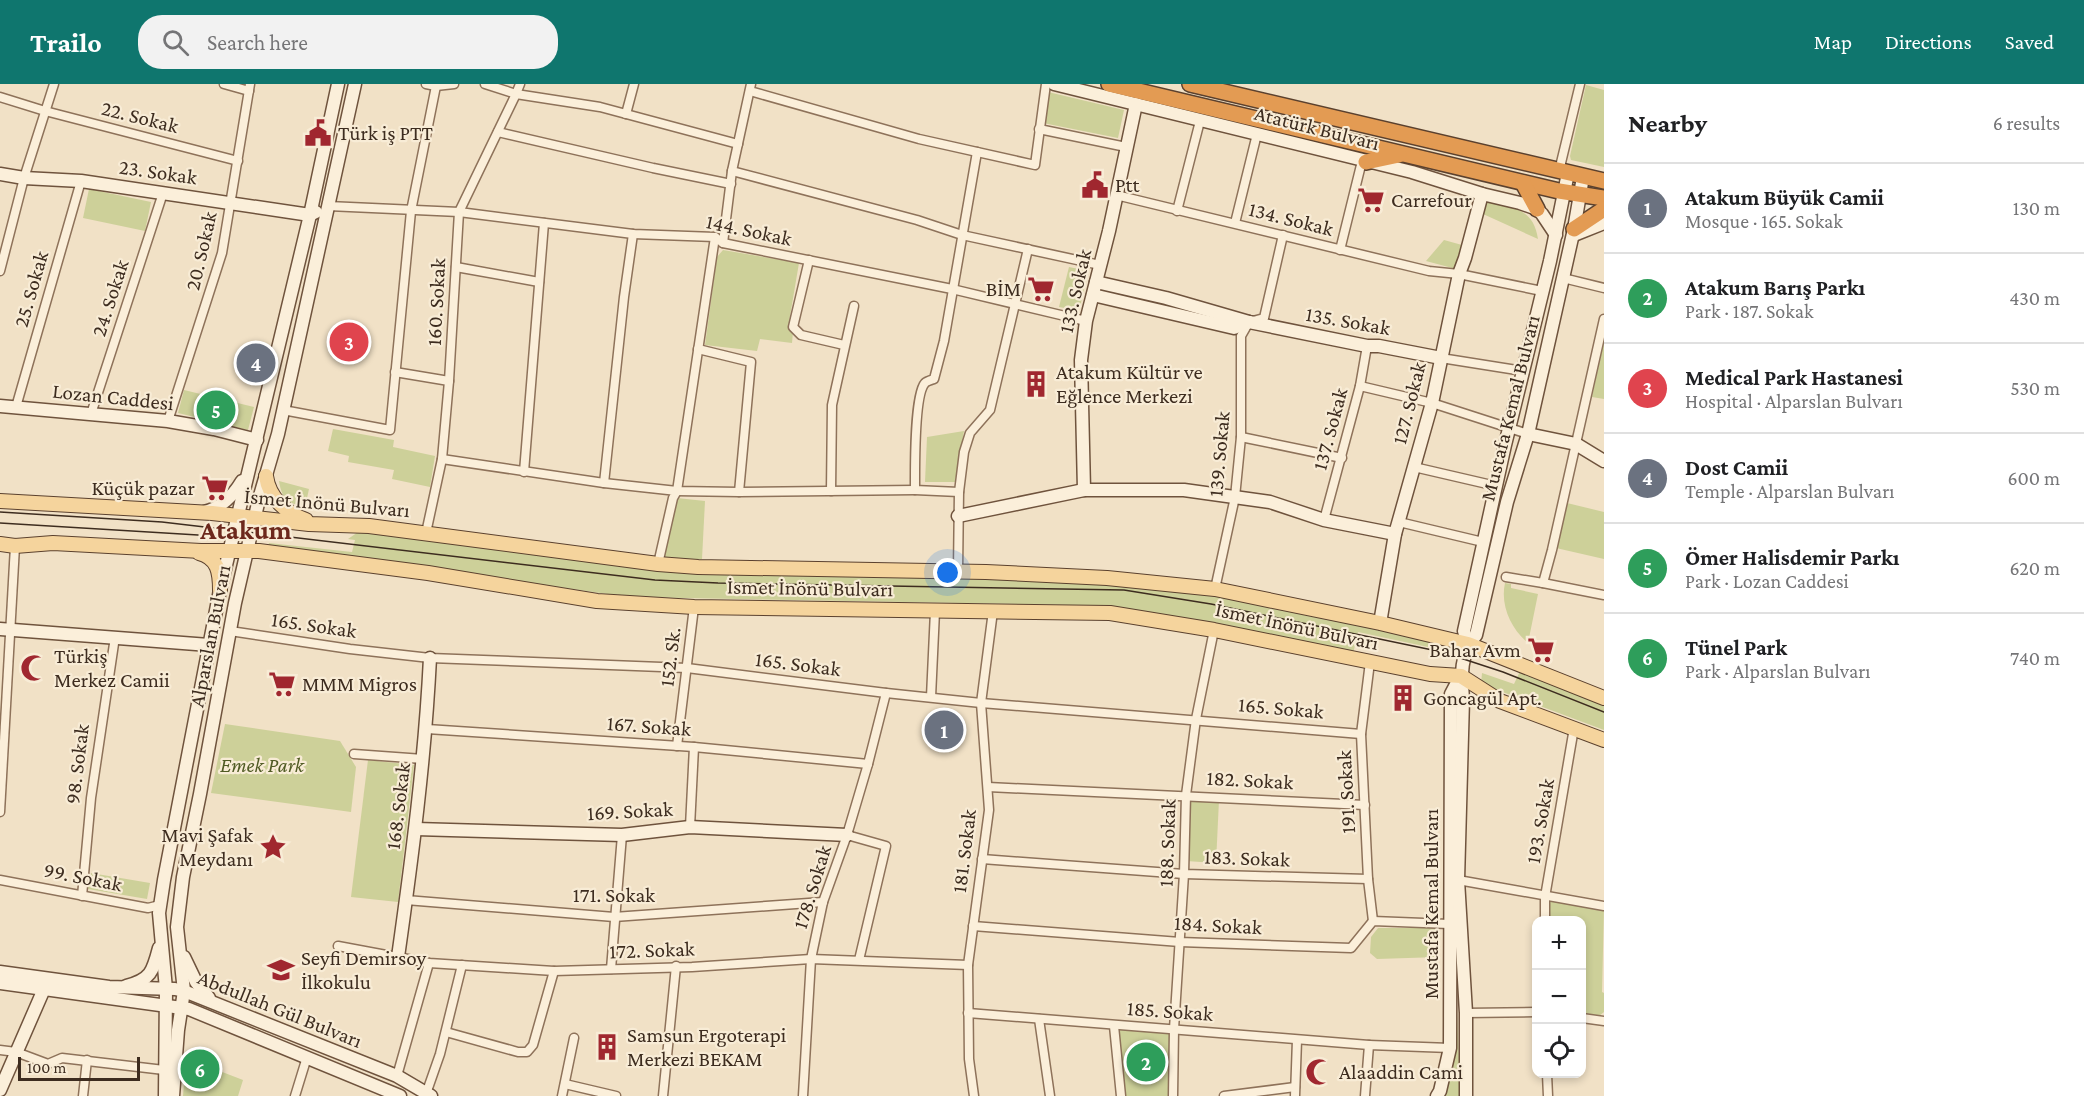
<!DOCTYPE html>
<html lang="en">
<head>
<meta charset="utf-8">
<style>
  :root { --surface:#fff; --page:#f2f2f2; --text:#202124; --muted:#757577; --line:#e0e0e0; --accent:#0f766e }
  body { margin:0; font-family:"Crimson Pro",serif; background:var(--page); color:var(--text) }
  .controls { position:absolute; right:18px; bottom:18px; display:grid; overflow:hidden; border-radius:12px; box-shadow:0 3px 9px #0003 }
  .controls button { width:54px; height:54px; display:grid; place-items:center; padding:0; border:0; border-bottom:2px solid var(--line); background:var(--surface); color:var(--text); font:30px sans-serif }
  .scale { position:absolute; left:18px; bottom:15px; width:122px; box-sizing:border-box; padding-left:6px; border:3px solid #3d2c1f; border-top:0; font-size:16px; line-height:21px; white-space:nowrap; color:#3d2c1f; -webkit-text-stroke:4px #f8ecd6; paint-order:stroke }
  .you { position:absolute; left:948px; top:489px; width:21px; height:21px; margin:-15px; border:4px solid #fff; border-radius:50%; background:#1a73e8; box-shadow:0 0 0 9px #1a73e833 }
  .badge { display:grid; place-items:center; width:39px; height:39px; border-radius:50%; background:var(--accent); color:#fff; font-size:20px; font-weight:700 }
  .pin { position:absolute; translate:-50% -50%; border:3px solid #fff; box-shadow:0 2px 6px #0006 }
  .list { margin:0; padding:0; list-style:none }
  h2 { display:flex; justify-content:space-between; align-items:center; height:78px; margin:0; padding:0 24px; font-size:26px }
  h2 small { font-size:20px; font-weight:400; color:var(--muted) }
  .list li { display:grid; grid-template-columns:39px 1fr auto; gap:18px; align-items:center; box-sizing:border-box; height:90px; padding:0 24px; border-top:2px solid var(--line) }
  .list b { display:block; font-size:22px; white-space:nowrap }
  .list p { margin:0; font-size:20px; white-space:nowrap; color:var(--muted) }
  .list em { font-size:20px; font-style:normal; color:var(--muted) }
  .icon { flex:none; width:33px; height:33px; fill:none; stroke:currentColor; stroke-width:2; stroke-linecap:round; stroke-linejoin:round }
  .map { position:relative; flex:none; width:1604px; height:1012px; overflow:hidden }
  header { display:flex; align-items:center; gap:36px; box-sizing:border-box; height:84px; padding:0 30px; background:var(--accent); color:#fff }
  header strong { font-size:28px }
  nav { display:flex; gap:33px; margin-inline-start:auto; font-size:21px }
  .search { width:420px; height:54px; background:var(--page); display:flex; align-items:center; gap:15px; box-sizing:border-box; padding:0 21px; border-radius:24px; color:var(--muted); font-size:22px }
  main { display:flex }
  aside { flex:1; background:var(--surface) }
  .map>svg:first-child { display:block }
</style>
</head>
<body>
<header>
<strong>Trailo</strong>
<div class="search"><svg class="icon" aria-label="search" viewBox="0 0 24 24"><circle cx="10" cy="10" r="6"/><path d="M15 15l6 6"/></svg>Search here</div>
<nav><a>Map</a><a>Directions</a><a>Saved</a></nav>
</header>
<main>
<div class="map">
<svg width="1604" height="1012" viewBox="0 0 1604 1012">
  <rect width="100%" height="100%" fill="#f1e1c6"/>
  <g fill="#cdd099">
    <polygon points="1586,1 1604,6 1604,83 1571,76 1570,72"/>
    <polygon points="1048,8 1124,26 1118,54 1043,39"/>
    <polygon points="89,105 151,118 145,147 83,134"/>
    <path d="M1487 116C1513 125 1533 123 1538 155L1483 130Z"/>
    <polygon points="1444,156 1462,161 1456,185 1426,177"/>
    <polygon points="723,166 799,179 789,238 793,248 792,259 760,255 757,267 705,261 717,173"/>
    <polygon points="1069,183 1088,187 1080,223 1075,226 1059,223"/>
    <polygon points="1604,256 1604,315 1592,313"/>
    <polygon points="184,306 254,323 248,346 178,329"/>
    <polygon points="333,345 394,356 393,363 435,372 430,403 392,395 394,386 348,378 349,372 328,367"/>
    <polygon points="964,347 955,398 925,398 927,353"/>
    <path d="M279 397 309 405 305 423C288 419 282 416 279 397Z"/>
    <polygon points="677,414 705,417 702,475 668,476 664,471"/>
    <polygon points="1567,419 1604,428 1604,475 1556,464"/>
    <polygon points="361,446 638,483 960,493 1195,503 1430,553 1428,563 1358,548 1353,570 1155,529 1068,521 629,513 268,462 269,459 352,468 355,456 348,455"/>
    <path d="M1505 499 1511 500V504L1538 510 1528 559C1511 545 1500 521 1505 499Z"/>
    <polygon points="1521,585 1604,618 1604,646 1481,600 1482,589 1514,600"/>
    <polygon points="225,640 340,657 356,683 351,728 211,709"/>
    <polygon points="368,676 414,681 398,818 351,813"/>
    <polygon points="1189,714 1219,716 1216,779 1186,777"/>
    <polygon points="91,789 150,799 147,815 88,805"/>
    <polygon points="1453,811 1459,982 1463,1012 1446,1012 1452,975"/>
    <polygon points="1547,815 1604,824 1602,908 1604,909 1604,928 1599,932 1582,929 1582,836 1545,836"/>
    <polygon points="1378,844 1434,844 1439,849 1439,873 1377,875 1370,869 1371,853"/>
    <polygon points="1114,942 1174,945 1173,1012 1121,1012"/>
    <polygon points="186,974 243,996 238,1012 183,1012"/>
  </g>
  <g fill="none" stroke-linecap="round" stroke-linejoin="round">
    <defs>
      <g id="street">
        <polyline points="224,0 249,7"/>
        <polyline points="426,0 436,2 454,0"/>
        <polyline points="485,0 516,10 600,23 738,60"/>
        <polyline points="750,7 919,55 1035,81 1046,0"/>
        <polyline points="0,13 45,27 238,77"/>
        <polyline points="626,30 634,0"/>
        <polyline points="1039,45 1126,63"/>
        <polyline points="498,48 653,84 731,100"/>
        <polyline points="732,87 917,136 962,151 1100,181"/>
        <polyline points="1559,87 1580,0"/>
        <polyline points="1116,111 1429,187 1459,190 1542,207"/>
        <polyline points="328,122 459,128 633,150 715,153 723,159 952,205 1086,237"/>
        <polyline points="1177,127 1200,37"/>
        <polyline points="1235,139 1257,50"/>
        <polyline points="715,153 677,407 739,408 915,406"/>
        <polyline points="723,159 732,87 751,0"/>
        <polyline points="1340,166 1362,77"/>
        <polyline points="809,176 793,243 801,251 844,261"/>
        <polyline points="456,183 539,198"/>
        <polyline points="0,187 24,94 54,0"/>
        <polyline points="1563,194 1604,204"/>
        <polyline points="698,265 751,278 739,408"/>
        <polyline points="1441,274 1523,287"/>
        <polyline points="395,288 449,297"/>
        <polyline points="1360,302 1432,319 1528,350"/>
        <polyline points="16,323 81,97"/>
        <polyline points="283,326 390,346 411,127 436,2"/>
        <polyline points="91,330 163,109"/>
        <polyline points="168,337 222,169 250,0"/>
        <polyline points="1241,353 1342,374"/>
        <polyline points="442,375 604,399 677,407 673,414 658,480"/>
        <polyline points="1414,383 1496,402"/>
        <polyline points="524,388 544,139"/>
        <polyline points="604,399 624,213 633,150"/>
        <polyline points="831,407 832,321 854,222"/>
        <path d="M959 408 915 406C915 387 914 311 925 299 927 297 931 296 934 295L944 257 977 68"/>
        <polyline points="1324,436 1360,302 1367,262"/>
        <polyline points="1399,438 1483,458"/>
        <polyline points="426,449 442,375 449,297 459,128 516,10 520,0"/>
        <polyline points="958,488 959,408 964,368 970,349 990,326 1028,165"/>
        <polyline points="1506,493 1543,499 1552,466 1604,235"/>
        <polyline points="1543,499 1604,511"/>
        <polyline points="1215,505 1235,413 1241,353 1241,252 1249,238 1264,234 1283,151"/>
        <polyline points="230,547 350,565 430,574 687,584 886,609 981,619 1361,650"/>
        <polyline points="1370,578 1361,650 1368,795 1373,837"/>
        <polyline points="931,613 935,527"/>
        <polyline points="427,645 694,663 868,680"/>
        <polyline points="677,662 694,523"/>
        <polyline points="354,670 423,675"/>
        <polyline points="988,703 1365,721"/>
        <polyline points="0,728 15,462"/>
        <polyline points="690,743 694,663"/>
        <polyline points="847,751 886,762 859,876"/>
        <polyline points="982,775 1184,790 1368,795"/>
        <polyline points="0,796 148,824 160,821"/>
        <polyline points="1458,796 1604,822"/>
        <polyline points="82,812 91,714 115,553"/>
        <polyline points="406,816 614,833 823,818"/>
        <polyline points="1545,836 1545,813 1574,644"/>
        <polyline points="973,842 1180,858 1351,864 1373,837 1449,840"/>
        <polyline points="338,862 429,879 554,887 692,883 811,875 968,881"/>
        <polyline points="611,885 622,751"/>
        <polyline points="968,929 1369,961"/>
        <polyline points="1466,929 1536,928"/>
        <polyline points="1582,934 1604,937"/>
        <polyline points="1039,935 1050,1012"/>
        <polyline points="1114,942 1121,1012"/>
        <polyline points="446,948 518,968 527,968 533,961 554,887"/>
        <polyline points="0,966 16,968 48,980 62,974 164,986"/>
        <polyline points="1547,990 1548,1012"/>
        <polyline points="397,992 429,879"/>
        <polyline points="565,1000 616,1012"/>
        <polyline points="426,1010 440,970 462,881"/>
        <polyline points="83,1012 87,976"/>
        <polyline points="295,1012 307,973"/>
        <polyline points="562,1012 574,954"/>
        <polyline points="663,1012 676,882"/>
        <polyline points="803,1012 811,875 823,818 847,751 868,680 886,609"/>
        <polyline points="974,1012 969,975 968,881 989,726 981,619 993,527"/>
        <polyline points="1173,1012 1174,945 1184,790 1186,711 1196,635 1214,546"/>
        <polyline points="1224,1012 1295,1003"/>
        <polyline points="1295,1012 1297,956"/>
        <polyline points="1365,1012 1369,961 1450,964"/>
      </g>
      <g id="secondary">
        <polyline points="1054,0 1412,88 1482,110 1520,119 1537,125 1542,130 1556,151"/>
        <polyline points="0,90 24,94 81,97 310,131 316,128"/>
        <polyline points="1574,151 1604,139"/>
        <polyline points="1096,198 1166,214 1249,238 1367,262 1379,262 1441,274"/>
        <polyline points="1093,211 1234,244 1249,238"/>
        <polyline points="0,322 168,337 214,345 257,356"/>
        <polyline points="1528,350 1576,360 1604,377"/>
        <polyline points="1084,406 1081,276 1086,237 1109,147 1136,20"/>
        <path d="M204 428C221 424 233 412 242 397"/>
        <polyline points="958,432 1084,406 1184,406 1270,418 1324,436 1395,450"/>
        <polyline points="1380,539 1395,450 1432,319 1459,190 1465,174 1482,110"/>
        <polyline points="0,545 209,561"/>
        <polyline points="1468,560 1464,547 1505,361 1550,177 1568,89"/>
        <polyline points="416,745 622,751 690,743 847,751"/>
        <polyline points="184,873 196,898 209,914"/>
        <path d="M398 873C412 774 425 675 430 574"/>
        <polyline points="0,888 109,903 175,905 184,907 397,992 431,1012"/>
        <polyline points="0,899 189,925 400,1012"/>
        <path d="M126 902C151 896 153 887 159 864"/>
        <polyline points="0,1006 44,905"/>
        <polyline points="165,1012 166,905 159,829 164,796 220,506 310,131 338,0"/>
        <polyline points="173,1012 178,946 184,907 177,843 183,793 200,710 235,519 259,415 278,350 355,0"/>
        <polyline points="1437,1012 1440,1007 1450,964 1451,610 1460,593"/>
        <path d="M1466 1012V929L1458 796 1463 615C1461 592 1460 569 1476 551L1507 418 1528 350 1574 145 1583 93"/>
      </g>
      <g id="primary">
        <path d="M266 392C269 414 286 429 306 436"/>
        <polyline points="0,417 212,429 309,440 369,442 658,480 698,483 986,488 1107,494 1215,505 1380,539 1468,560 1604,614"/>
        <polyline points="0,460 15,462 53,459 201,467 259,467 428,489 597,517 694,523 1110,529 1214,546 1430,590 1461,592 1500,617 1604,656"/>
        <path d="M199 469C218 474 220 488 220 506"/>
      </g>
      <g id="highway">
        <polyline points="1109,0 1559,107 1604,114"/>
        <polyline points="1190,0 1604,97"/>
        <polyline points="1366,78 1399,71"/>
        <polyline points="1523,99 1537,125"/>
        <polyline points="1574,145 1604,125"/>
      </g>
    </defs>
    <use href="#street" stroke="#8e725a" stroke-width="11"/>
    <use href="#secondary" stroke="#6f533d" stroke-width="15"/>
    <use href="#primary" stroke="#5b412e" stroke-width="16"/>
    <use href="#highway" stroke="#5b412e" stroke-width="18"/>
    <use href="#street" stroke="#fbefda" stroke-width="8"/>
    <use href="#secondary" stroke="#fbefda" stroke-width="12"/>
    <use href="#primary" stroke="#f5d49d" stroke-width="14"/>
    <use href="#highway" stroke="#e39b53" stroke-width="15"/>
    <g stroke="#3d2c1f" stroke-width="1.5">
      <polyline points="0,428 162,438 655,496 718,499 1124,506 1211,520 1442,568 1503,588 1604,628"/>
      <polyline points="0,439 198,451"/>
    </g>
  </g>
  <defs>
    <symbol id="civic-bare" viewBox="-9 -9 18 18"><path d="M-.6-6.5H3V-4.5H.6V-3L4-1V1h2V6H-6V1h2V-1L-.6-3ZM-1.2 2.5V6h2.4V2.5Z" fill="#a0272f" stroke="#f8ecd6" stroke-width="2.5" paint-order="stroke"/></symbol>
    <symbol id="supermarket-bare" viewBox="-9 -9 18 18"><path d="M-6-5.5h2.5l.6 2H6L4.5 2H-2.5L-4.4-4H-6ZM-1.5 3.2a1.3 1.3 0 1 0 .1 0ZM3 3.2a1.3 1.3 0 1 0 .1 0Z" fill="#a0272f" stroke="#f8ecd6" stroke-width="2.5" paint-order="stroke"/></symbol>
    <symbol id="building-bare" viewBox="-9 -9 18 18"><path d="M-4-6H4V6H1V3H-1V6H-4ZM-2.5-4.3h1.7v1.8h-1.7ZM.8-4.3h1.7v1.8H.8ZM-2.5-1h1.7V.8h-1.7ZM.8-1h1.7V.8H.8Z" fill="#a0272f" stroke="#f8ecd6" stroke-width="2.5" paint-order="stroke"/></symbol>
    <symbol id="mosque-bare" viewBox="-9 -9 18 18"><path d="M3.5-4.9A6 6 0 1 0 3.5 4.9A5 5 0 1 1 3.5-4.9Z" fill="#a0272f" stroke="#f8ecd6" stroke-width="2.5" paint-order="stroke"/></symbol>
    <symbol id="sight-bare" viewBox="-9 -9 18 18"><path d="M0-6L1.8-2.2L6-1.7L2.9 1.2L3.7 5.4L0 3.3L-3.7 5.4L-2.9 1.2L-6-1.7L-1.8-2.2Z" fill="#a0272f" stroke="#f8ecd6" stroke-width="2.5" paint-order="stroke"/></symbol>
    <symbol id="school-bare" viewBox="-9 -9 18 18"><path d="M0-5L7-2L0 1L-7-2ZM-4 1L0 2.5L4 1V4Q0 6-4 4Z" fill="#a0272f" stroke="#f8ecd6" stroke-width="2.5" paint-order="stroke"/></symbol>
  </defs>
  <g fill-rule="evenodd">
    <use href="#civic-bare" x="299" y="30" width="38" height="38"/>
    <use href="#civic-bare" x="1076" y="82" width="38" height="38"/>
    <use href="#supermarket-bare" x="1352" y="97" width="38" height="38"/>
    <use href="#supermarket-bare" x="1022" y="186" width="38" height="38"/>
    <use href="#building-bare" x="1017" y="281" width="38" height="38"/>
    <use href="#supermarket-bare" x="196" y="385" width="38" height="38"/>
    <use href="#supermarket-bare" x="1522" y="547" width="38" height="38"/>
    <use href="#mosque-bare" x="15" y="565" width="38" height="38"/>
    <use href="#supermarket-bare" x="263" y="581" width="38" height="38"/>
    <use href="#building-bare" x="1384" y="595" width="38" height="38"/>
    <use href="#sight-bare" x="254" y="744" width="38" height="38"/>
    <use href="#school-bare" x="262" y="867" width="38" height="38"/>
    <use href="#building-bare" x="588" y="944" width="38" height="38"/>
    <use href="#mosque-bare" x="1300" y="969" width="38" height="38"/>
  </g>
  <g text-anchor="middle" stroke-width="4.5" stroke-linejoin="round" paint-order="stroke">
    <g font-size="21" fill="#3d2c1f" stroke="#f8ecd6">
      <text transform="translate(140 33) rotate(14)" y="7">22. Sokak</text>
      <text transform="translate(1317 44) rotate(14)" y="7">Atatürk Bulvarı</text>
      <text transform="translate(158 88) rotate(8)" y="7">23. Sokak</text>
      <text transform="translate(1291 135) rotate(14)" y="7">134. Sokak</text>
      <text transform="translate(749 146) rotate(12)" y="7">144. Sokak</text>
      <text transform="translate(201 167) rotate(-77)" y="7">20. Sokak</text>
      <text transform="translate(31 205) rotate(-74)" y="7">25. Sokak</text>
      <text transform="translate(1075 207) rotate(-77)" y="7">133. Sokak</text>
      <text transform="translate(110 214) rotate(-72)" y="7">24. Sokak</text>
      <text transform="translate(436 218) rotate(-87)" y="7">160. Sokak</text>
      <text transform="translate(1348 237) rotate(10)" y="7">135. Sokak</text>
      <text transform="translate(113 313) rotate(6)" y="7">Lozan Caddesi</text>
      <text transform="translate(1409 319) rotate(-76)" y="7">127. Sokak</text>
      <text transform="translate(1510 324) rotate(-76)" y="7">Mustafa Kemal Bulvarı</text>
      <text transform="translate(1330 345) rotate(-75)" y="7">137. Sokak</text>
      <text transform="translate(1219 370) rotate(-85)" y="7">139. Sokak</text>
      <text transform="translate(327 419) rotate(5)" y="7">İsmet İnönü Bulvarı</text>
      <text transform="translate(810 504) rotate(1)" y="7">İsmet İnönü Bulvarı</text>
      <text transform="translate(314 541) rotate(8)" y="7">165. Sokak</text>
      <text transform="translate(1297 542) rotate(12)" y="7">İsmet İnönü Bulvarı</text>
      <text transform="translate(210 552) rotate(-79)" y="7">Alparslan Bulvarı</text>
      <text transform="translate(670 573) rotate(-83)" y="7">152. Sk.</text>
      <text transform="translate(798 580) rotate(7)" y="7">165. Sokak</text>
      <text transform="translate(1281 624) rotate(5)" y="7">165. Sokak</text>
      <text transform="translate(649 642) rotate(4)" y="7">167. Sokak</text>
      <text transform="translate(77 680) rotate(-83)" y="7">98. Sokak</text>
      <text transform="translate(1250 696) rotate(3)" y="7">182. Sokak</text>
      <text transform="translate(1346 708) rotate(-93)" y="7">191. Sokak</text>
      <text transform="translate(398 722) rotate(-83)" y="7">168. Sokak</text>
      <text transform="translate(630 727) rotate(-3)" y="7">169. Sokak</text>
      <text transform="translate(1540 737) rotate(-80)" y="7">193. Sokak</text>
      <text transform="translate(1167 759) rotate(-88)" y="7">188. Sokak</text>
      <text transform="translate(964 767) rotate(-83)" y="7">181. Sokak</text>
      <text transform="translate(1247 774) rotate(2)" y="7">183. Sokak</text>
      <text transform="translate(83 793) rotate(11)" y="7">99. Sokak</text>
      <text transform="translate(812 803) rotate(-73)" y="7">178. Sokak</text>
      <text x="614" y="818">171. Sokak</text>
      <text transform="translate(1431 820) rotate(-90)" y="7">Mustafa Kemal Bulvarı</text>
      <text transform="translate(1218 841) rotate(3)" y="7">184. Sokak</text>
      <text transform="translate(652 866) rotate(-2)" y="7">172. Sokak</text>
      <text transform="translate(280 925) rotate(22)" y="7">Abdullah Gül Bulvarı</text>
      <text transform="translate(1170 927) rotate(4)" y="7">185. Sokak</text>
    </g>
    <g font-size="21" fill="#3d2c1f" stroke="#f8ecd6" text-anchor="start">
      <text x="338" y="56">Türk iş PTT</text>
      <text x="1115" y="108">Ptt</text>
      <text x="1391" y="123">Carrefour</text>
      <text x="1021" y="212" text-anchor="end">BİM</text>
      <text x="1056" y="295">Atakum Kültür ve<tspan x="1056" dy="24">Eğlence Merkezi</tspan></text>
      <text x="195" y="411" text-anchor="end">Küçük pazar</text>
      <text x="1521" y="573" text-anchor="end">Bahar Avm</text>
      <text x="54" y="579">Türkiş<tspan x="54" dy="24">Merkez Camii</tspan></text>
      <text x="302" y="607">MMM Migros</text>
      <text x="1423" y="621">Goncagül Apt.</text>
      <text x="253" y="758" text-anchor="end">Mavi Şafak<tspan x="253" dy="24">Meydanı</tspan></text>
      <text x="301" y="881">Seyfi Demirsoy<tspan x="301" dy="24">İlkokulu</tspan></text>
      <text x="627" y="958">Samsun Ergoterapi<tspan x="627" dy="24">Merkezi BEKAM</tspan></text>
      <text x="1339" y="995">Alaaddin Cami</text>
    </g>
    <g font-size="21" font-style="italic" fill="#505b24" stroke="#f8ecd6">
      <text x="262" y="688">Emek Park</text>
    </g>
    <g font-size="27" font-weight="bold" fill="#6c281c" stroke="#f8ecd6">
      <text x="246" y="455">Atakum</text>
    </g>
  </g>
</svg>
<div class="controls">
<button>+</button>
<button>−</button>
<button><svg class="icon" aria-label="locate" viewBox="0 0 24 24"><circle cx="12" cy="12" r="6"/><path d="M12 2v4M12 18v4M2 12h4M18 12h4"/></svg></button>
</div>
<div class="scale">100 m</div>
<div class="you"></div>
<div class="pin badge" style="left:944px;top:646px;background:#6b7280">1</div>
<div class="pin badge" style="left:1146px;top:978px;background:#2e9e5b">2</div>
<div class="pin badge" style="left:349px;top:258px;background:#e0444e">3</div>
<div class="pin badge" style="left:256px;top:279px;background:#6b7280">4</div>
<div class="pin badge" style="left:216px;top:326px;background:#2e9e5b">5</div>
<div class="pin badge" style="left:200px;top:985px;background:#2e9e5b">6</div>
</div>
<aside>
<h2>Nearby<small>6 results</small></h2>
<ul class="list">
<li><span class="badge" style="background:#6b7280">1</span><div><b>Atakum Büyük Camii</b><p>Mosque · 165. Sokak</p></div><em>130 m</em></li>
<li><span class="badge" style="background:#2e9e5b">2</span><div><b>Atakum Barış Parkı</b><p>Park · 187. Sokak</p></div><em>430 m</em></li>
<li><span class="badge" style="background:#e0444e">3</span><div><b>Medical Park Hastanesi</b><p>Hospital · Alparslan Bulvarı</p></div><em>530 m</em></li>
<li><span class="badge" style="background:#6b7280">4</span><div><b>Dost Camii</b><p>Temple · Alparslan Bulvarı</p></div><em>600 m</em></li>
<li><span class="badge" style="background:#2e9e5b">5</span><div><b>Ömer Halisdemir Parkı</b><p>Park · Lozan Caddesi</p></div><em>620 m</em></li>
<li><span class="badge" style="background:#2e9e5b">6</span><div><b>Tünel Park</b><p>Park · Alparslan Bulvarı</p></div><em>740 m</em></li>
</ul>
</aside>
</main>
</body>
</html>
